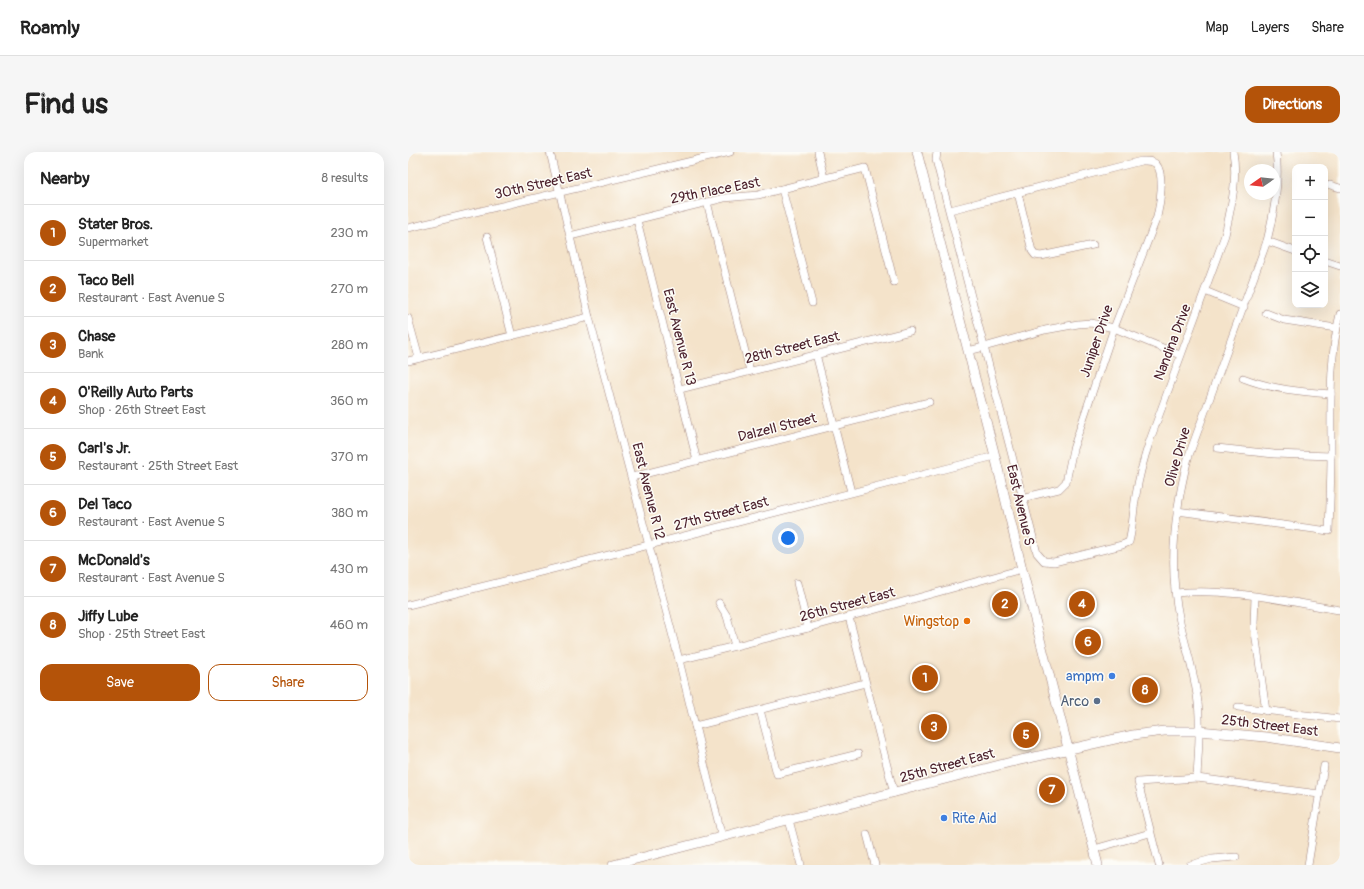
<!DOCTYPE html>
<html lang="en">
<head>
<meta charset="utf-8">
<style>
  :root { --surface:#fff; --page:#f6f6f6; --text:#222; --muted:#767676; --line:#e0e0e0; --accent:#b45309 }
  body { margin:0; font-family:Pangolin,sans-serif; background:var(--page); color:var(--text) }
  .controls { position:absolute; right:12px; top:12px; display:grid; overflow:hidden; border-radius:8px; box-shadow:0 4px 16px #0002 }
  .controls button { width:36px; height:36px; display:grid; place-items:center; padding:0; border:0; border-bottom:1px solid var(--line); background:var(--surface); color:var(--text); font:20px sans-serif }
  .compass { position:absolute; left:836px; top:12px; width:36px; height:36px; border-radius:50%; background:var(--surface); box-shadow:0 4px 16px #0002; rotate:256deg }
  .you { position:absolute; left:380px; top:386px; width:14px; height:14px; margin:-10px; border:3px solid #fff; border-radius:50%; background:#1a73e8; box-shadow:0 0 0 6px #1a73e833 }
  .badge { display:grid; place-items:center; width:26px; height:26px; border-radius:50%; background:var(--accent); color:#fff; font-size:13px; font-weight:700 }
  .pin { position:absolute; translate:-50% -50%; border:2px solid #fff; box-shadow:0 1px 4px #0006 }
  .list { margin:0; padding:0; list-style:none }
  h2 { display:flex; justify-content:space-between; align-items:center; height:52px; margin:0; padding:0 16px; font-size:17px }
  h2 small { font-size:13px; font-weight:400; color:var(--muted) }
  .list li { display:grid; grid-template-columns:26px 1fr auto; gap:12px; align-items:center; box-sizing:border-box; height:56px; padding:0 16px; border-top:1px solid var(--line) }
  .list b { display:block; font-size:15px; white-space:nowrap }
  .list p { margin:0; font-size:13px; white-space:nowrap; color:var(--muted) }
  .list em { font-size:13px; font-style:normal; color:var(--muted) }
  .actions { display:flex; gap:8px; padding:12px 16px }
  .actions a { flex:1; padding:9px 0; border:1px solid var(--accent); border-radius:12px; text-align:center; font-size:14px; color:var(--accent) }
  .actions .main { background:var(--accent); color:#fff }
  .icon { flex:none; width:22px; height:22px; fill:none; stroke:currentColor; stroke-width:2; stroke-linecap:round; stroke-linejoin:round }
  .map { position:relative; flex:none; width:932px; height:713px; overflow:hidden; border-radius:12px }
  header { display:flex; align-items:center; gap:24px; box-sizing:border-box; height:56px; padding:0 20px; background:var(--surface); border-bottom:1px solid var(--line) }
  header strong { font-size:19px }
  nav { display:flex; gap:22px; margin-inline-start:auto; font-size:14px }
  .intro { display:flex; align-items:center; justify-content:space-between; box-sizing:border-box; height:96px; padding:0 24px }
  h1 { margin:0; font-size:28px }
  .button { padding:10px 18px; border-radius:12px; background:var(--accent); color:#fff; font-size:14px; font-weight:700 }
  main { display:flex; gap:24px; padding:0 24px }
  aside { flex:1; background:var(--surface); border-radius:12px; box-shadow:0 4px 16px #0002 }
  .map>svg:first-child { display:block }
</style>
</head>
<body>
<header>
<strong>Roamly</strong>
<nav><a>Map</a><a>Layers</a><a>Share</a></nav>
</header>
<div class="intro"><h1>Find us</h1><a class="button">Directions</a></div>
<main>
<aside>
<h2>Nearby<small>8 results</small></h2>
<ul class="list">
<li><span class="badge">1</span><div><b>Stater Bros.</b><p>Supermarket</p></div><em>230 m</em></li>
<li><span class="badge">2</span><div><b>Taco Bell</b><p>Restaurant · East Avenue S</p></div><em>270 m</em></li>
<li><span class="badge">3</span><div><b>Chase</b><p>Bank</p></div><em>280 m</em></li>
<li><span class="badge">4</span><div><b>O'Reilly Auto Parts</b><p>Shop · 26th Street East</p></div><em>360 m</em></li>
<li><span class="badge">5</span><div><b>Carl's Jr.</b><p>Restaurant · 25th Street East</p></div><em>370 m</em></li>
<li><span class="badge">6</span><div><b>Del Taco</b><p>Restaurant · East Avenue S</p></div><em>380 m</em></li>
<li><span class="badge">7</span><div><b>McDonald's</b><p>Restaurant · East Avenue S</p></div><em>430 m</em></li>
<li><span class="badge">8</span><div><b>Jiffy Lube</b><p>Shop · 25th Street East</p></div><em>460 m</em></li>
</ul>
<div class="actions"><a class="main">Save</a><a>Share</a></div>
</aside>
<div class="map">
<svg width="932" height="713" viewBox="0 0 932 713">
  <rect width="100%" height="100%" fill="#fdfcf7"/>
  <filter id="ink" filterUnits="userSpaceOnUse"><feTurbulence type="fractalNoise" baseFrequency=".025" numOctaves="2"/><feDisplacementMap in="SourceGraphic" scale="8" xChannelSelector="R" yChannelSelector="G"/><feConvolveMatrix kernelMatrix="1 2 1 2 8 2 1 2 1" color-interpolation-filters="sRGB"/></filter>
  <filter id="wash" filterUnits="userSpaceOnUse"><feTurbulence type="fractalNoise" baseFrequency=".012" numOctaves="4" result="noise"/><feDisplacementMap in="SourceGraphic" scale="16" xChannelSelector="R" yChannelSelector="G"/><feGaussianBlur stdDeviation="0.9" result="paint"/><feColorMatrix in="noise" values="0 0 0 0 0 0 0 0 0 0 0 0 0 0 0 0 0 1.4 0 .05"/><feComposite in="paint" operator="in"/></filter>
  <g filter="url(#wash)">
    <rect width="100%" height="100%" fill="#f4e3ca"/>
  </g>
  <g filter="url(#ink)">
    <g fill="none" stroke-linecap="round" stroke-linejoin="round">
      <defs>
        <g id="minor">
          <polyline points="142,0 181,165 271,508 314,685"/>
          <polyline points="410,0 416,26"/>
          <path d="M529 0 528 8 629 401 636 409 646 410 714 393 721 390C725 375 725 358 728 343 731 324 736 306 742 288L817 83C823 56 830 27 825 0"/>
          <polyline points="922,33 932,36"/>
          <polyline points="374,37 404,151"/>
          <polyline points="610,41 624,99 627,103 633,104 685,93"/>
          <polyline points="299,50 342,219"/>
          <path d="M542 58 733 9C738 9 744 8 748 12 757 22 752 53 749 65L706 176 665 297 658 330 651 337 614 346"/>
          <polyline points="229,68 289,309"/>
          <polyline points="0,76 322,0"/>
          <polyline points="162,84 316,46 350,43 457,16 486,130"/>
          <polyline points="79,85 104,184"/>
          <polyline points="859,89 887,99"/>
          <polyline points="917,109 932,114"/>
          <polyline points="797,139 836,155"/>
          <polyline points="858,161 876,168 928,176"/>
          <polyline points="0,166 11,206"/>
          <polyline points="560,199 576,195 637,178 670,172 683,171 706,176 772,203"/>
          <polyline points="408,202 443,340"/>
          <polyline points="0,209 181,165"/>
          <path d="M835 226C863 237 893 240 923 242"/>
          <polyline points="272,237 502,179"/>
          <polyline points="809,296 866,302 923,304"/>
          <polyline points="224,325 521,250"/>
          <path d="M769 359 921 379C922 352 923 325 923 299 923 253 921 206 932 162"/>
          <polyline points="389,431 400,476"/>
          <path d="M768 441C818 435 882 450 932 458"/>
          <polyline points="847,445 846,473 858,559"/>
          <polyline points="311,451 319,464 327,494"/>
          <polyline points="0,453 241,393 587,304"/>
          <polyline points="441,465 486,641"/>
          <polyline points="271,508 400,476 614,417"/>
          <polyline points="830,555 932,567"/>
          <polyline points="352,558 369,622 450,602"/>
          <polyline points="287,574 457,531"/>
          <path d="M789 626C790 602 793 575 790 551 787 521 777 494 771 465 760 412 767 357 780 306L859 89C866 60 872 30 868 0"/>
          <polyline points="381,668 393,713"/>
          <polyline points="459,682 467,713"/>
          <polyline points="686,697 742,681"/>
          <polyline points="751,713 730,630 789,626 911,642"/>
          <polyline points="782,713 804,707 828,705"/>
          <polyline points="900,713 916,614"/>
        </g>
        <g id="major">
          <polyline points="509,0 587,304 614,417 690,713"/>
          <polyline points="205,713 603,610 725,583 756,579 791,579 858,585 932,596"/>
        </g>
      </defs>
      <use href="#minor" stroke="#9f817a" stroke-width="8"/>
      <use href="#major" stroke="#9f817a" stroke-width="10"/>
      <use href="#minor" stroke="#fff" stroke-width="7"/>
      <use href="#major" stroke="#fff" stroke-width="9"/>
    </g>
  </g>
  <circle fill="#e8710a" stroke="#fdfcf7" stroke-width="1.5" cx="559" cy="469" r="4"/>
  <g fill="#3f7fe0" stroke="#fdfcf7" stroke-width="1.5">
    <circle cx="704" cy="524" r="4"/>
    <circle cx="536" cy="666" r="4"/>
  </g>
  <circle fill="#5c6f8a" stroke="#fdfcf7" stroke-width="1.5" cx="689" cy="549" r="4"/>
  <g text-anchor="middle" stroke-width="3" stroke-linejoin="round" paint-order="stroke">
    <g font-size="14" fill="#4a1f2b" stroke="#fdfcf7">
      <text transform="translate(135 31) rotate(-13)" y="5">30th Street East</text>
      <text transform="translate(307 38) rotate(-11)" y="5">29th Place East</text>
      <text transform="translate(272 185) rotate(76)" y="5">East Avenue R 13</text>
      <text transform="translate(688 189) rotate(-71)" y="5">Juniper Drive</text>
      <text transform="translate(764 190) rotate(-69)" y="5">Nandina Drive</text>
      <text transform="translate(384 195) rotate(-14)" y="5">28th Street East</text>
      <text transform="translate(369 275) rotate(-14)" y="5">Dalzell Street</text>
      <text transform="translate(769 305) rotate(-74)" y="5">Olive Drive</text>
      <text transform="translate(241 339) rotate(76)" y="5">East Avenue R 12</text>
      <text transform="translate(613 353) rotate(77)" y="5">East Avenue S</text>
      <text transform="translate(313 361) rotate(-15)" y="5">27th Street East</text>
      <text transform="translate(439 452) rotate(-15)" y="5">26th Street East</text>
      <text transform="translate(862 573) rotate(7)" y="5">25th Street East</text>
      <text transform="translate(539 613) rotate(-15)" y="5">25th Street East</text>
    </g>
    <g font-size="14" fill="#c56008" stroke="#fdfcf7" text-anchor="end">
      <text x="551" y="474">Wingstop</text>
    </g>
    <g font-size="14" fill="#366cbe" stroke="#fdfcf7" text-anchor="end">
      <text x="696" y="529">ampm</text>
      <text x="544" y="671" text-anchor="start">Rite Aid</text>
    </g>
    <g font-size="14" fill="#4e5e75" stroke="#fdfcf7" text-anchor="end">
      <text x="681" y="554">Arco</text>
    </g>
  </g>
</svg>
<div class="controls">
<button>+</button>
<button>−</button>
<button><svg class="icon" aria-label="locate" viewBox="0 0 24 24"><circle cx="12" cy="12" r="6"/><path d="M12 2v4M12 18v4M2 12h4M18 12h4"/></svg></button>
<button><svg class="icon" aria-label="layers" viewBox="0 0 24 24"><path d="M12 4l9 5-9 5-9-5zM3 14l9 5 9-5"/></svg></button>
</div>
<svg class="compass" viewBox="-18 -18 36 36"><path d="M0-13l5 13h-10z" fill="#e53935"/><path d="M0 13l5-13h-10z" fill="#767676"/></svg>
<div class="you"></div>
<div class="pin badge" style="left:517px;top:526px">1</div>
<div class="pin badge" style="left:597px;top:452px">2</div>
<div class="pin badge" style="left:526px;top:575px">3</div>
<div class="pin badge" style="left:674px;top:452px">4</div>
<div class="pin badge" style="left:618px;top:583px">5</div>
<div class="pin badge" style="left:680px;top:490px">6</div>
<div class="pin badge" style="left:644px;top:638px">7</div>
<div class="pin badge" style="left:737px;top:538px">8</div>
</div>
</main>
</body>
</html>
